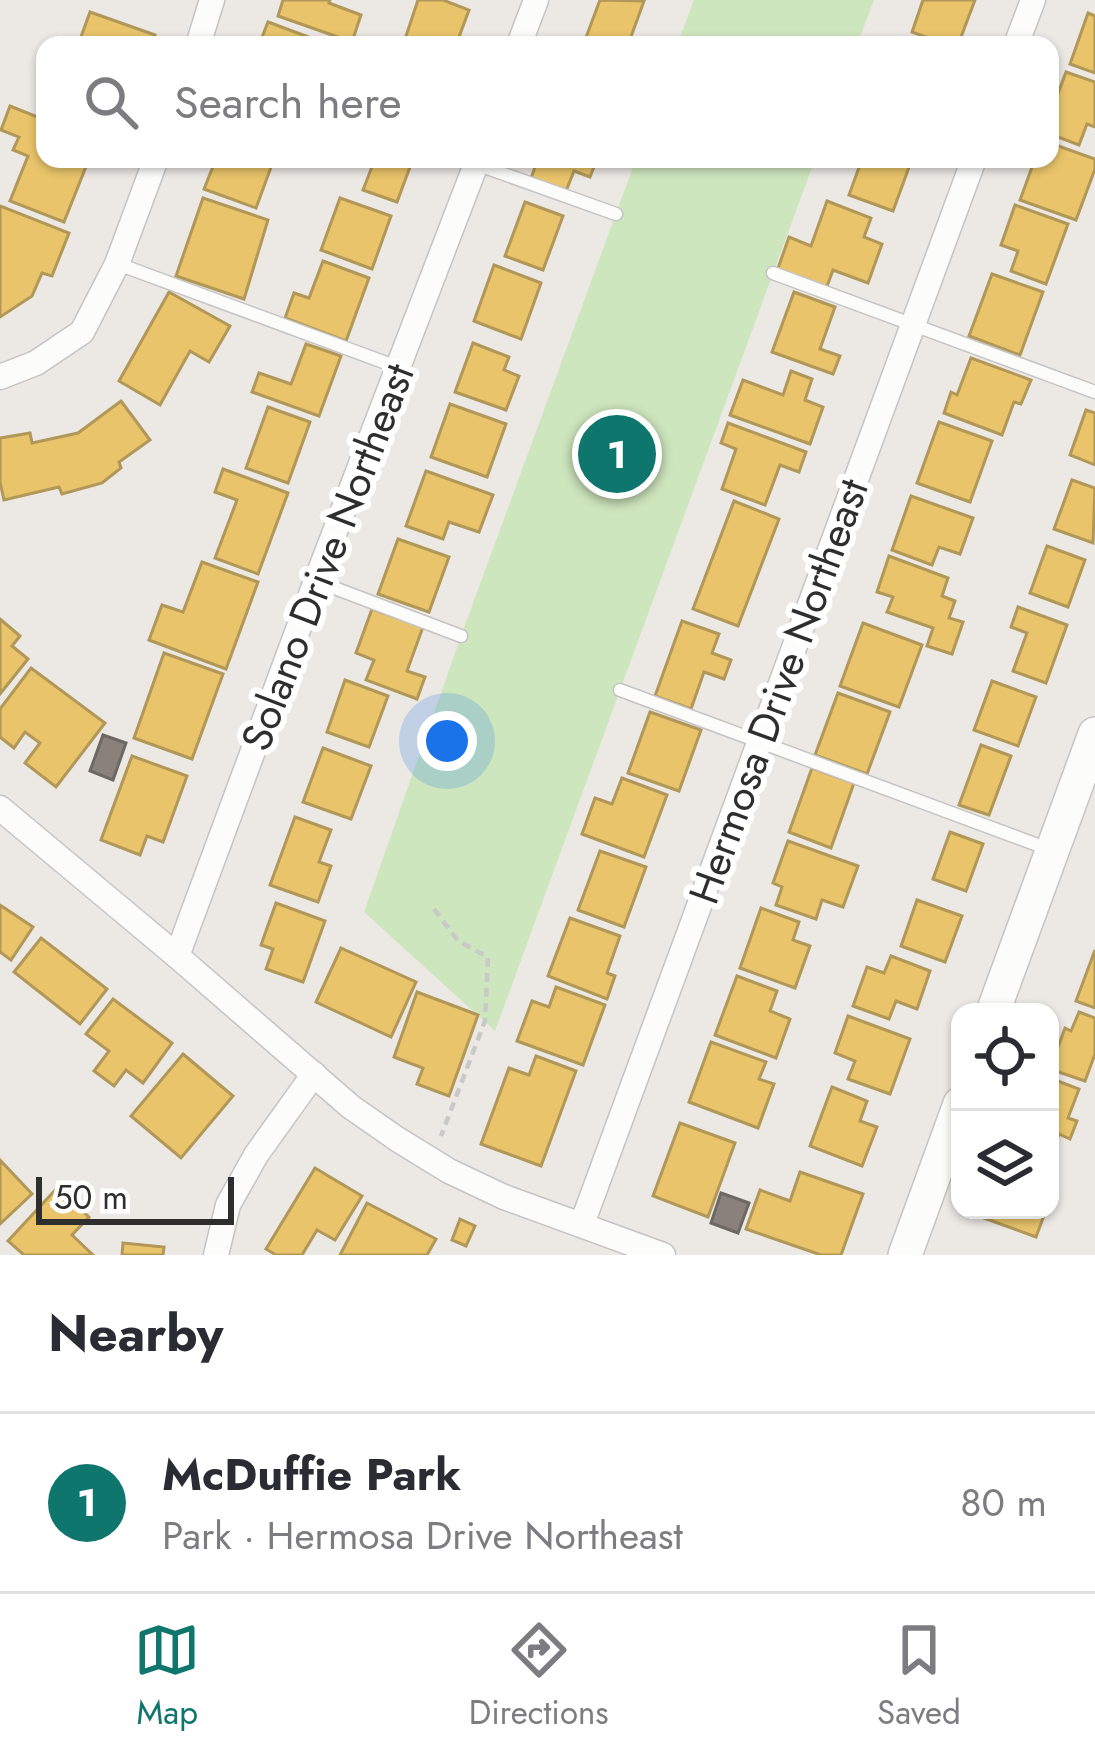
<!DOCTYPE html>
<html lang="en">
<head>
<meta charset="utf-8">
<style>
  :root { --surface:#fff; --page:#f2f2f3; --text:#2b2b33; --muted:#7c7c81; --line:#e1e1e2; --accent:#0f766e }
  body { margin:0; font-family:Jost,sans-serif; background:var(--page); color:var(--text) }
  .controls { position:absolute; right:36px; bottom:36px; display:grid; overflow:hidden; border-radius:24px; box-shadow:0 3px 9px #0004 }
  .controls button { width:108px; height:108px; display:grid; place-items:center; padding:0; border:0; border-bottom:3px solid var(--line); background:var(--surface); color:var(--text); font:60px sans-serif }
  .scale { position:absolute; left:36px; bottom:30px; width:198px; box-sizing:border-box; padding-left:12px; border:6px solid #2e2e2e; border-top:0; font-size:33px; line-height:42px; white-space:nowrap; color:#2e2e2e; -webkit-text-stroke:9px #fff; paint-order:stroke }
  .you { position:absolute; left:447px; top:741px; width:42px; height:42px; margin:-30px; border:9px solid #fff; border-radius:50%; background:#1a73e8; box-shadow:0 0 0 18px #1a73e833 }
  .badge { display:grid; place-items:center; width:78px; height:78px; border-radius:50%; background:var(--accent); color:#fff; font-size:39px; font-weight:700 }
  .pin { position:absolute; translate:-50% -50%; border:6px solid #fff; box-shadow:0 3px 12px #0006 }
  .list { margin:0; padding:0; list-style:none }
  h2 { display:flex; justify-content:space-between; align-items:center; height:156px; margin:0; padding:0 48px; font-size:51px }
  h2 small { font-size:39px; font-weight:400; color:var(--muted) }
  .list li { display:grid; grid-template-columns:78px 1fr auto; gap:36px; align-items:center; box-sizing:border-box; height:180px; padding:0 48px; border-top:3px solid var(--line) }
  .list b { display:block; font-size:45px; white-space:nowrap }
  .list p { margin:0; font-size:39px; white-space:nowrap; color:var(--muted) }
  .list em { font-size:39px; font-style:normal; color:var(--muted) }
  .icon { flex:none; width:66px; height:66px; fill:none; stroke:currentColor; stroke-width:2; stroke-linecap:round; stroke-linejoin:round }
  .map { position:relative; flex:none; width:1095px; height:1255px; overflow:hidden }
  .search { position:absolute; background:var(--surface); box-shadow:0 3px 9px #0004; left:36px; right:36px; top:36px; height:132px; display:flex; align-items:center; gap:30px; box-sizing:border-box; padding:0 42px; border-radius:24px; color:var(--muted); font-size:45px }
  .sheet { height:336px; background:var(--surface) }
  nav { display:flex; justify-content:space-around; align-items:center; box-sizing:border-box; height:168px; border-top:3px solid var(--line); background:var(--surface); font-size:33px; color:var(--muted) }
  nav a { display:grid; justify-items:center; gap:6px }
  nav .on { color:var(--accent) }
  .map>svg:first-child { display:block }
</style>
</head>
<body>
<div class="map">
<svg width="1095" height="1255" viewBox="0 0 1095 1255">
  <rect width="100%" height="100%" fill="#ece8e4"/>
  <g fill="#cee6be">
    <polygon points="694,0 874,0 857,45 677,45"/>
    <polygon points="636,159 815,159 495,1031 364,912 461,636"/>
  </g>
  <g fill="#e9c46a" stroke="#b19758" stroke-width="3">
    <polygon points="283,0 330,0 329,3 361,15 352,42 278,16"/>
    <polygon points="418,0 443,0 469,10 456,45 403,45"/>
    <polygon points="600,0 644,1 628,45 600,45 585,40"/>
    <polygon points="923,0 975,0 958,45 948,45 912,32"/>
    <polygon points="90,12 155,35 151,45 78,45"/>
    <polygon points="1088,13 1095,16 1095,73 1070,64"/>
    <polygon points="268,22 330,45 259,45"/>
    <polygon points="1066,72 1095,82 1095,127 1087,124 1079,145 1050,134 1050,115"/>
    <polygon points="10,106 45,120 45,159 89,159 64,222 10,201 28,156 13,150 19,137 1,130"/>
    <polygon points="1050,143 1095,159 1095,169 1076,220 1020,200 1035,159 1050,159"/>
    <polygon points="216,159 274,159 256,208 204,189"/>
    <polygon points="375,159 413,159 397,202 363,190"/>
    <polygon points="538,159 597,159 590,177 574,171 566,191 531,178"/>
    <polygon points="862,159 912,159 893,211 849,195"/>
    <polygon points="203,198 268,220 244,299 176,276"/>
    <polygon points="340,198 391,216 372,269 321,250"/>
    <polygon points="827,201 871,218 864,237 882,244 868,283 833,270 826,289 777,271 789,237 811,246"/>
    <polygon points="525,202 563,216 543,270 505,256"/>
    <polygon points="1015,205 1068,224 1046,284 1011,271 1018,251 1001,245"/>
    <polygon points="0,206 69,233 52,276 42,273 32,296 0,317"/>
    <polygon points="323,261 369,278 346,341 285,318 294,293 309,298"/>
    <polygon points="494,265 541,283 521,339 474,321"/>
    <polygon points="992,274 1043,292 1020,355 969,336"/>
    <polygon points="169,292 230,326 209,362 190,351 160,405 119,381"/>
    <polygon points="794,292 835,307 820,349 840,356 833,374 772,352"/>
    <polygon points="473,343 509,357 504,370 519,376 506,410 455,392"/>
    <polygon points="306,344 341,356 319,416 252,392 259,373 291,384"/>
    <polygon points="971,358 1031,380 1021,404 1014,402 1002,435 944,413 951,392 957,395"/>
    <polygon points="791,371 812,379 805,400 823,407 810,444 730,415 743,380 783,395"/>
    <polygon points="121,401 150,440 119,462 121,468 102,483 62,494 59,487 4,500 0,482 0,438 30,433 32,443 78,433"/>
    <polygon points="450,404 506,424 487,477 431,457"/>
    <polygon points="268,407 310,422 288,483 246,468"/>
    <polygon points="1086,410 1095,413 1095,465 1070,455"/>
    <polygon points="939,422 992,441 970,502 917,483"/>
    <polygon points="728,423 806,452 799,472 780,465 765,505 722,489 736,449 721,443"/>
    <polygon points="223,469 288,493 258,574 215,558 237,500 215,492"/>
    <polygon points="426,471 493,495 479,532 449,522 443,539 406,526"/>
    <polygon points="1072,480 1095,488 1093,543 1054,529"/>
    <polygon points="911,496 973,518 960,554 939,547 932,565 892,550"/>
    <polygon points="734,501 779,519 738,626 693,609"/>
    <polygon points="398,539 449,557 429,612 378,594"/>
    <polygon points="1047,546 1085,560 1068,607 1030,593"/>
    <polygon points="889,556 948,578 942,596 955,601 949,618 963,622 952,654 927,646 933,628 887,612 893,597 877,592"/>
    <polygon points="202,562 258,582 226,669 149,640 162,605 183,612"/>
    <polygon points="1018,607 1067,625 1046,683 1013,671 1027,633 1011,627"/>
    <polygon points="372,609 423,627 407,671 425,677 417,699 366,680 374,660 356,653"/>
    <polygon points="0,619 20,636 12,646 28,659 0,694"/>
    <polygon points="682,621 719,634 712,653 731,660 724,679 704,672 691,709 655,696"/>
    <polygon points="863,623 922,645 899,707 840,686"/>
    <polygon points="164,653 223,674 192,759 134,738"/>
    <polygon points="31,668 105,723 56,787 25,763 40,743 25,732 14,748 0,737 0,709"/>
    <polygon points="345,680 388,696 369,747 327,732"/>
    <polygon points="992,681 1036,697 1018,746 974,730"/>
    <polygon points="838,693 890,712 867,774 815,755"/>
    <polygon points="650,712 701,730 679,791 628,773"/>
    <polygon points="981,745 1011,756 989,815 959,805"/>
    <polygon points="323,748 371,766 351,819 303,802"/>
    <polygon points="132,756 187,776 163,842 147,836 140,855 101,840"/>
    <polygon points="812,768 854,783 831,848 789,832"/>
    <polygon points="622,778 667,795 644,857 582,834 595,798 612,804"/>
    <polygon points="295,817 331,830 319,862 331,866 318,902 270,885"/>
    <polygon points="950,832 983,844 966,891 933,879"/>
    <polygon points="788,841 858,866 843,907 822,900 816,919 776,905 782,887 773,883"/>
    <polygon points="600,851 646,867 624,927 578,910"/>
    <polygon points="917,900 962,916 945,962 901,946"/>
    <polygon points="276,903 325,921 303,982 266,969 273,949 261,945"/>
    <polygon points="0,905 33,927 11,960 0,952"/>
    <polygon points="761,908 799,922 793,940 810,946 795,988 740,968"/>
    <polygon points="570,918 620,936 607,973 615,976 607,999 548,976"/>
    <polygon points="41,938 107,989 80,1024 14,972"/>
    <polygon points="341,948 416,982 391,1037 316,1002"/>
    <polygon points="1095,950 1095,1008 1076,1001"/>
    <polygon points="891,956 930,971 917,1009 896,1001 889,1019 853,1006 867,967 884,973"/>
    <polygon points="737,976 777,991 770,1011 790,1019 776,1058 715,1035"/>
    <polygon points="556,987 605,1005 583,1065 517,1041 532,1001 549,1007"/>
    <polygon points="417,992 478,1015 449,1096 417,1084 423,1068 394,1057"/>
    <polygon points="113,999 172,1043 143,1083 126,1070 114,1086 94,1071 109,1051 86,1034"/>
    <polygon points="1079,1012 1095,1018 1095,1054 1085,1081 1050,1069 1065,1028 1071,1031"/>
    <polygon points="848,1016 910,1039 890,1094 848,1079 855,1061 835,1053"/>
    <polygon points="711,1042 766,1062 759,1079 774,1084 758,1128 689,1102"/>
    <polygon points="183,1054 233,1096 181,1158 131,1116"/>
    <polygon points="536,1056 576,1071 541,1166 481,1144 509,1068 529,1075"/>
    <polygon points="1050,1078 1079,1089 1068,1118 1077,1121 1070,1139 1059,1134 1054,1148 1050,1147"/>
    <polygon points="832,1087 867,1101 860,1121 877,1127 862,1166 810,1146"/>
    <polygon points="680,1123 735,1143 708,1217 653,1196"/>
    <polygon points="0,1160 32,1194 0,1224"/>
    <polygon points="315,1168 362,1196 335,1240 317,1230 302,1255 276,1255 266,1249"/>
    <polygon points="800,1172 863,1194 841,1255 821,1255 746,1229 760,1190 790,1201"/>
    <polygon points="57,1188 89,1217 72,1235 93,1255 24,1255 8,1241"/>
    <polygon points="367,1203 436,1239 427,1255 340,1255"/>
    <polygon points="987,1210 1046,1210 1036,1237 984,1218"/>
    <polygon points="460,1219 475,1226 466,1246 452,1240"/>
    <polygon points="123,1243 164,1247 163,1255 122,1255"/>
  </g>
  <g fill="#8a817c" stroke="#6e6865" stroke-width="3">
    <polygon points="103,735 126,743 113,780 90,771"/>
    <polygon points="721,1193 749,1203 738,1233 711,1223"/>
  </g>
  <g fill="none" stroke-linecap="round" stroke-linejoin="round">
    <defs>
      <g id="lane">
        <polyline points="476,164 616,214"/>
        <polyline points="118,264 397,367"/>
        <polyline points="773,273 1095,392"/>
        <polyline points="316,581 461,636"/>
        <polyline points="620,690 1051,850"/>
      </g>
      <g id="street">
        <polyline points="198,45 212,0"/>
        <polyline points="519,45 536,0"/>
        <polyline points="1016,45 1033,0"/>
        <polyline points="0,377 36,363 82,332 117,264 156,159"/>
        <polyline points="0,808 177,956 351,1107 397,1139 449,1171 504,1197 663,1255"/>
        <polyline points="177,956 316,581 478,159"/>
        <polyline points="582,1224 974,159"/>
        <polyline points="216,1255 228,1205 256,1155 314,1074"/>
      </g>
      <g id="secondary">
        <polyline points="993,1012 1095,734"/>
        <polyline points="905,1255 960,1104"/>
      </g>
    </defs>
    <use href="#lane" stroke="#c5c4c5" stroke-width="15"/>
    <use href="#street" stroke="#c5c4c5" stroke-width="27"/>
    <use href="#secondary" stroke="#c5c4c5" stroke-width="36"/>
    <polyline stroke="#c9c9c8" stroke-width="4.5" stroke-dasharray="9 6" stroke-linecap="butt" points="434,909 458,941 488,957 485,1021 441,1136"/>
    <use href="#lane" stroke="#fcfcfb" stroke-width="12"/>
    <use href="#street" stroke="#fcfcfb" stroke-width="24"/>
    <use href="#secondary" stroke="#fcfcfb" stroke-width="33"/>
  </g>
  <g text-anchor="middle" stroke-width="12" stroke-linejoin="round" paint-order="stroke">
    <g font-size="42" fill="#2e2e2e" stroke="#fff">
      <text transform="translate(327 557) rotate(-69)" y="15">Solano Drive Northeast</text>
      <text transform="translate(778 691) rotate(-70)" y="15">Hermosa Drive Northeast</text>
    </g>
  </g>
</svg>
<div class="controls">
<button><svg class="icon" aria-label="locate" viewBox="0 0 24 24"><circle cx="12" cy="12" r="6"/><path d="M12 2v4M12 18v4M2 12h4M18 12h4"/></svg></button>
<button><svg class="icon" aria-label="layers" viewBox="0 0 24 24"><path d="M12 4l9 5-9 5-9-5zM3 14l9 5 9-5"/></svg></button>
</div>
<div class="scale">50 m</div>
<div class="you"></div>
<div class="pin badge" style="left:617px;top:454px">1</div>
<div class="search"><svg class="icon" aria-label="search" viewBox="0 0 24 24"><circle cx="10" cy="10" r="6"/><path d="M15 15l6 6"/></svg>Search here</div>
</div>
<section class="sheet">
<h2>Nearby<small></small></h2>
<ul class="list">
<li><span class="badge">1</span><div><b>McDuffie Park</b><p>Park · Hermosa Drive Northeast</p></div><em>80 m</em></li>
</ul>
</section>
<nav>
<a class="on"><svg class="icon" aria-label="map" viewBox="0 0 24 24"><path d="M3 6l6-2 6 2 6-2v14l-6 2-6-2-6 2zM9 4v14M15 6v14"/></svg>Map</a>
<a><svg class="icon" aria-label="directions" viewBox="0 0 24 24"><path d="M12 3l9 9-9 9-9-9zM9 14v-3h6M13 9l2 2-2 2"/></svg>Directions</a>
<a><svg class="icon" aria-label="saved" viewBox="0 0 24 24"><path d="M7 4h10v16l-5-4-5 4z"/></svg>Saved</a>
</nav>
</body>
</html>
